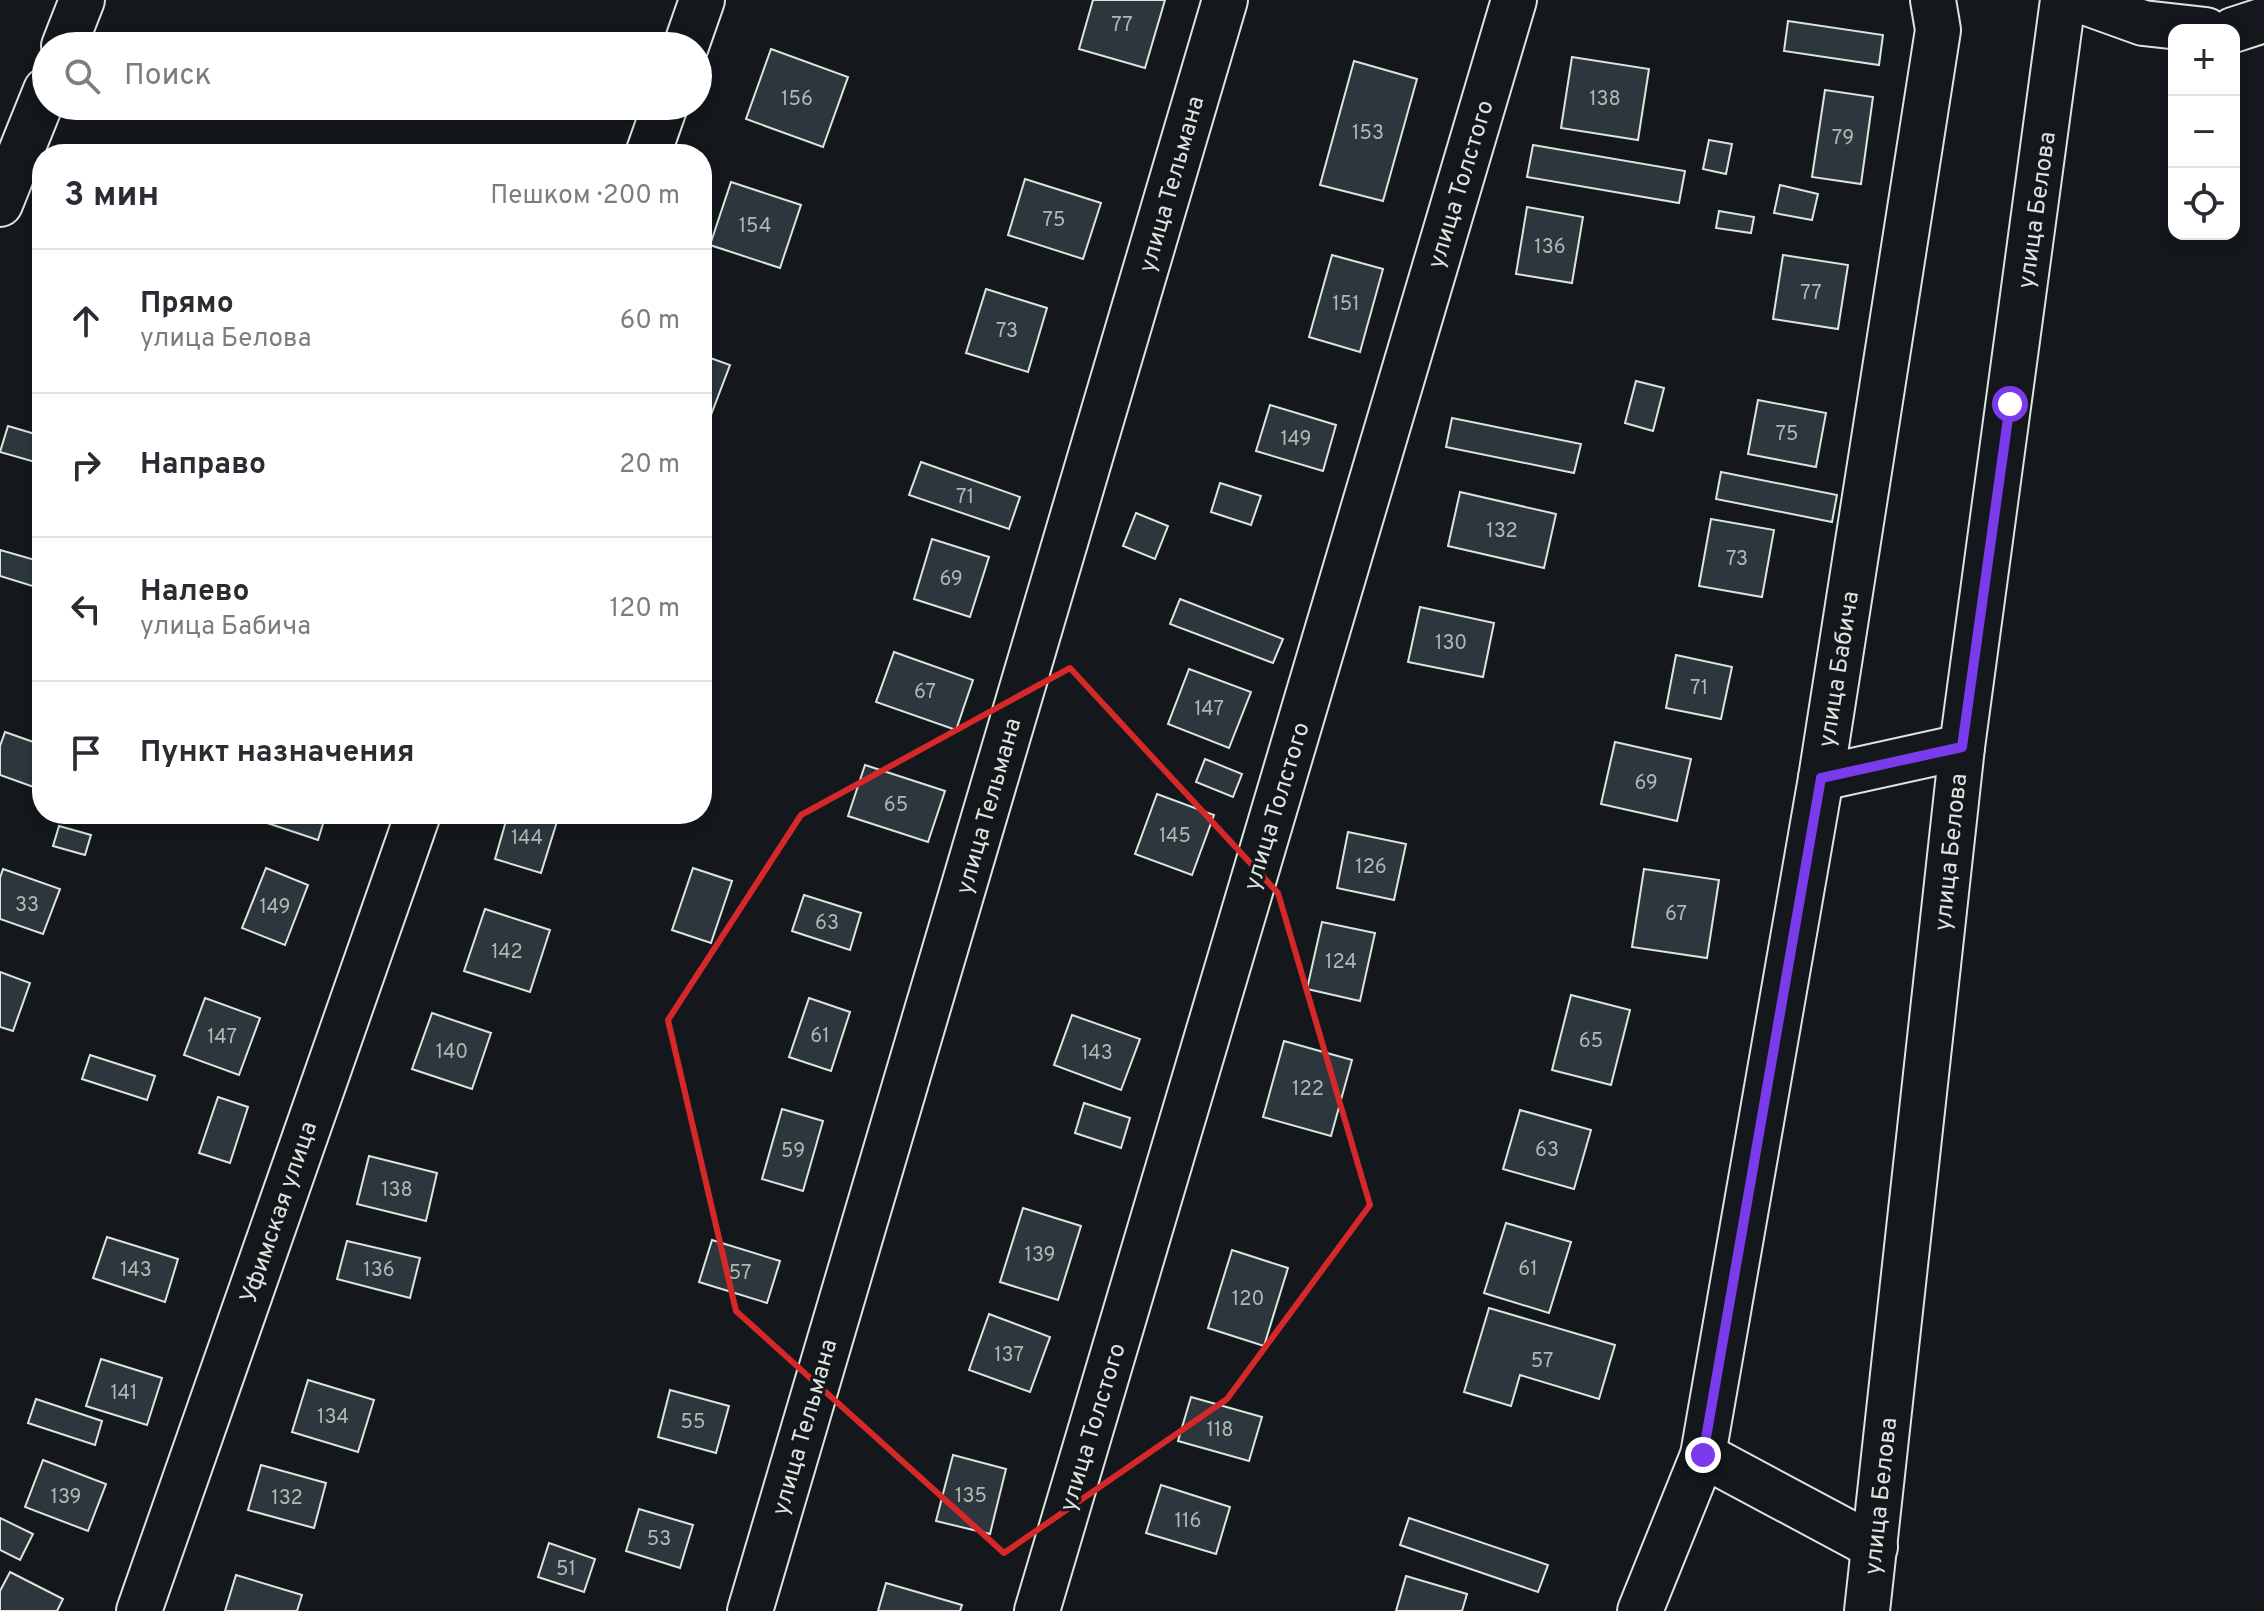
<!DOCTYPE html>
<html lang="ru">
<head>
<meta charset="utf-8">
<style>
  :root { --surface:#fff; --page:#f2f2f3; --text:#2b2b33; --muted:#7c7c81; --line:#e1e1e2 }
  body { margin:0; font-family:Overpass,sans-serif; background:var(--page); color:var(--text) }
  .controls { position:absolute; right:24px; top:24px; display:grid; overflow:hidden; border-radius:16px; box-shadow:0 4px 12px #0003 }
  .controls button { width:72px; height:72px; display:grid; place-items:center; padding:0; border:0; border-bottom:2px solid var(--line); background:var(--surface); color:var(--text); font:40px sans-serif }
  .stop { position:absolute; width:24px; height:24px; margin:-18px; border:6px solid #7c3aed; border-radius:50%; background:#fff }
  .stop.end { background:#7c3aed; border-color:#fff; box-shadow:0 2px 8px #0008 }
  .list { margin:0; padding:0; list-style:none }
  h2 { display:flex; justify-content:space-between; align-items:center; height:104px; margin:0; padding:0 32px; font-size:34px }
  h2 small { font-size:26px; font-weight:400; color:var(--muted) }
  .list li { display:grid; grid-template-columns:52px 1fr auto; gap:24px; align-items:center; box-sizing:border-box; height:144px; padding:0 32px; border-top:2px solid var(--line) }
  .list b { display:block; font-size:30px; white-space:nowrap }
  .list p { margin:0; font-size:26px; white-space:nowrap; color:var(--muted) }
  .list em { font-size:26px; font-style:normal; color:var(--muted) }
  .icon { flex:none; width:44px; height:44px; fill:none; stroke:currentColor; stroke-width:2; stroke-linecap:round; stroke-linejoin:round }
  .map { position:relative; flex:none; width:2264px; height:1611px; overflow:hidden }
  .search { position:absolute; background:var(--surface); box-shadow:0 4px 12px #0003; left:32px; top:32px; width:680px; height:88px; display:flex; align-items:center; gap:20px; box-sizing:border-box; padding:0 28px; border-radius:44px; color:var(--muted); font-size:30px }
  .panel { position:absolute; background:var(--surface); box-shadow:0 4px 12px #0003; left:32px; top:144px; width:680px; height:680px; border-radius:32px }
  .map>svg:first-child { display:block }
</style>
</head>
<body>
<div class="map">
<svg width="2264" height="1611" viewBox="0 0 2264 1611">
  <rect width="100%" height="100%" fill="#14181c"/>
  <g fill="#2c363c" stroke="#d8e6dc" stroke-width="2">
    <polygon points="1093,0 1165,0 1145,68 1079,49"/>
    <polygon points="1788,21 1883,35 1879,65 1784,51"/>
    <polygon points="771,49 848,77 823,147 746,119"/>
    <polygon points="1572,57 1649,69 1638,140 1561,128"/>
    <polygon points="1354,61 1417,79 1383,201 1320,185"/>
    <polygon points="1825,90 1873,97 1861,184 1812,177"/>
    <polygon points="1709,140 1732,144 1726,174 1703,169"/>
    <polygon points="1533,145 1685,171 1679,203 1527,177"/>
    <polygon points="1025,179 1101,203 1083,259 1008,235"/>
    <polygon points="731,182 801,205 780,268 710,245"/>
    <polygon points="1780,185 1818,194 1812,220 1774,213"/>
    <polygon points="1527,207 1583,217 1572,283 1516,274"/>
    <polygon points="1719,211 1754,217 1751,233 1716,228"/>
    <polygon points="1332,255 1383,269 1360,352 1309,337"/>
    <polygon points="1783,255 1848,265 1838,329 1773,319"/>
    <polygon points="986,289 1047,308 1028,372 966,353"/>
    <polygon points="702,355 730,365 706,428 702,427"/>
    <polygon points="1636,381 1664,388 1653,431 1625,423"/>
    <polygon points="1758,400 1826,413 1816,467 1748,454"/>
    <polygon points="1270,405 1336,425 1323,471 1256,451"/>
    <polygon points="1452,418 1581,444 1574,473 1446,447"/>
    <polygon points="8,426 42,436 42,464 0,452"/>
    <polygon points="921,462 1020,497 1009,529 909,495"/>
    <polygon points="1721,472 1837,495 1832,522 1716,499"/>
    <polygon points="1220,483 1261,496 1251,525 1211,512"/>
    <polygon points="1460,492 1556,514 1544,568 1448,546"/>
    <polygon points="1136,513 1168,526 1155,559 1123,546"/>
    <polygon points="1711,519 1774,530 1762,597 1699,586"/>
    <polygon points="932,539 989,557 970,617 914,599"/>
    <polygon points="0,550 42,562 42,589 0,576"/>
    <polygon points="1180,599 1283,639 1273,663 1170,624"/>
    <polygon points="1420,607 1494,623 1483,677 1408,662"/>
    <polygon points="894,652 973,680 956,730 876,702"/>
    <polygon points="1676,655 1732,667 1721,719 1666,708"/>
    <polygon points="1189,669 1251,692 1229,748 1168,724"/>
    <polygon points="5,732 42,745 42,790 0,775 0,746"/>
    <polygon points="1615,742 1691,759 1677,821 1601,804"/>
    <polygon points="1205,759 1242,774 1233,797 1196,782"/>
    <polygon points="865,765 945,791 928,842 848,816"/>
    <polygon points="1157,794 1214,815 1192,875 1135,854"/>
    <polygon points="254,814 326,814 318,840 252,818"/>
    <polygon points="508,814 559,815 541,873 495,859"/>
    <polygon points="59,826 91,835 85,855 53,846"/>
    <polygon points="1348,832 1406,844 1394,900 1337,888"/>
    <polygon points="266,868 308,885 285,945 242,928"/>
    <polygon points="693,868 732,881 711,943 672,930"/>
    <polygon points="3,869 60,889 43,934 0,919 0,878"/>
    <polygon points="1644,869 1719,880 1707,958 1632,947"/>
    <polygon points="804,895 861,913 850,950 792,931"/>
    <polygon points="485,909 550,930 530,992 464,971"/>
    <polygon points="1322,922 1375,933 1360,1001 1307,989"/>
    <polygon points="0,972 30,983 13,1031 0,1027"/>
    <polygon points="1571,995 1630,1010 1611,1085 1552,1070"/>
    <polygon points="205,998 260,1018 239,1075 184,1055"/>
    <polygon points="809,998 850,1012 831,1071 789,1057"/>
    <polygon points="432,1013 491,1033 472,1089 412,1069"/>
    <polygon points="1072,1015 1140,1039 1121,1090 1054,1065"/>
    <polygon points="1284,1041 1352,1060 1331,1136 1263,1117"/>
    <polygon points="90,1055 155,1076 147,1100 82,1079"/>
    <polygon points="218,1097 248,1107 230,1163 199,1153"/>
    <polygon points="1084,1103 1130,1118 1121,1148 1075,1133"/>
    <polygon points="782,1109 823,1121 803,1191 762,1179"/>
    <polygon points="1520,1110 1591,1130 1574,1189 1503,1169"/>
    <polygon points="369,1156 437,1173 426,1221 357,1204"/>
    <polygon points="1023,1208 1081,1226 1058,1300 1000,1282"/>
    <polygon points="1506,1223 1571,1242 1549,1313 1484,1293"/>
    <polygon points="107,1237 178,1259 165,1302 93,1278"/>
    <polygon points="712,1240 780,1261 767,1303 699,1282"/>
    <polygon points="347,1241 420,1258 410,1298 337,1279"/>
    <polygon points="1232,1250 1288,1268 1264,1346 1208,1328"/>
    <polygon points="1489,1308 1615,1345 1599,1399 1520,1375 1511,1406 1464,1392"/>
    <polygon points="989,1314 1050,1337 1030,1392 969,1370"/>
    <polygon points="101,1359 162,1378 147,1425 86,1406"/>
    <polygon points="308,1380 374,1400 358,1452 292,1432"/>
    <polygon points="670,1390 729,1406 716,1453 658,1437"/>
    <polygon points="1191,1397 1262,1417 1249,1461 1178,1441"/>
    <polygon points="36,1399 102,1421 95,1445 28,1423"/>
    <polygon points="953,1455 1006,1469 990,1534 936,1521"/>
    <polygon points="43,1460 106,1484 88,1531 25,1507"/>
    <polygon points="261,1465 326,1483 314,1528 248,1510"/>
    <polygon points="1161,1485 1230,1507 1216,1554 1146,1533"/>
    <polygon points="639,1509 693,1525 680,1568 626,1551"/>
    <polygon points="0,1518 33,1534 20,1560 0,1550"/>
    <polygon points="1409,1518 1548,1565 1538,1592 1400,1545"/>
    <polygon points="549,1543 595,1559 584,1592 538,1577"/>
    <polygon points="10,1572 63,1599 57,1611 0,1611 0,1591"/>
    <polygon points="236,1575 302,1595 297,1611 225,1611"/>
    <polygon points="1406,1576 1467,1594 1462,1611 1396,1611"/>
    <polygon points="886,1583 962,1605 960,1611 878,1611"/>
  </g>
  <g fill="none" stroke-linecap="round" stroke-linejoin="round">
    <defs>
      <g id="minor">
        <polyline points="2079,0 2143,23 2206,30"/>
        <polyline points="2233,30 2264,20"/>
        <polyline points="64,46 82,0"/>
        <polyline points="686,46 702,0"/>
        <polyline points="648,154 665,106"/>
        <polyline points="0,204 46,90"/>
        <polyline points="1821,778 1962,747"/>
        <polyline points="1703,1455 1875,1547"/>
        <polyline points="139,1611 418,814"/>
        <polyline points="750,1611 1225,0"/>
        <polyline points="1037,1611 1514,0"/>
        <polyline points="1640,1611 1703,1455 1821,778 1938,30 1933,0"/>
      </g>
      <polyline id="major" points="1867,1611 1962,747 2063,0"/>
    </defs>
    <use href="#minor" stroke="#d8e6dc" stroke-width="48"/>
    <use href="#major" stroke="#d8e6dc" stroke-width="48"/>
    <use href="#minor" stroke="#14181c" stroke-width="44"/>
    <use href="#major" stroke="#14181c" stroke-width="44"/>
  </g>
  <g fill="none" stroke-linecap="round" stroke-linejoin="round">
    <polyline stroke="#7c3aed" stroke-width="10" points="1703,1455 1821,778 1962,747 2010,404"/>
  </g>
  <path fill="none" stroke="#d62828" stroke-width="6" stroke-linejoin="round" d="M1070 668 1278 893 1370 1205 1227 1399 1004 1553 736 1311 668 1020 801 815Z"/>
  <g text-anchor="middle" stroke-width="6" stroke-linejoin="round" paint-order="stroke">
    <g font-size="20" fill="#adbab4">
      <text x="1122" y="31">77</text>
      <text x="797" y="105">156</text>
      <text x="1605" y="105">138</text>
      <text x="1368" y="139">153</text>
      <text x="1843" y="144">79</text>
      <text x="1054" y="226">75</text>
      <text x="755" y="232">154</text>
      <text x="1550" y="253">136</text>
      <text x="1811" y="299">77</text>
      <text x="1346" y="310">151</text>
      <text x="1007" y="337">73</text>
      <text x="1787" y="440">75</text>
      <text x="1296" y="445">149</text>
      <text x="965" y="503">71</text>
      <text x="1502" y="537">132</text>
      <text x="1737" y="565">73</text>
      <text x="951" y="585">69</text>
      <text x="1451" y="649">130</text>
      <text x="1699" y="694">71</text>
      <text x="925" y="698">67</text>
      <text x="1209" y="715">147</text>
      <text x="1646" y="789">69</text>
      <text x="896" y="811">65</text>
      <text x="1175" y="842">145</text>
      <text x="527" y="844">144</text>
      <text x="1371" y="873">126</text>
      <text x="27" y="911">33</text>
      <text x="275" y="913">149</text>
      <text x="1676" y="920">67</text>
      <text x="827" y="929">63</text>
      <text x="507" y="958">142</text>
      <text x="1341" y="968">124</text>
      <text x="820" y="1042">61</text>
      <text x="222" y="1043">147</text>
      <text x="1591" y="1047">65</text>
      <text x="452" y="1058">140</text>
      <text x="1097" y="1059">143</text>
      <text x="1308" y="1095">122</text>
      <text x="1547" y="1156">63</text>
      <text x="793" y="1157">59</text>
      <text x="397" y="1196">138</text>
      <text x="1040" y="1261">139</text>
      <text x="1528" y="1275">61</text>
      <text x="136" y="1276">143</text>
      <text x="379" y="1276">136</text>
      <text x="740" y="1279">57</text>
      <text x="1248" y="1305">120</text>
      <text x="1009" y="1361">137</text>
      <text x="1542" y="1367">57</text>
      <text x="124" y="1399">141</text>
      <text x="333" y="1423">134</text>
      <text x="693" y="1428">55</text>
      <text x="1220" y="1436">118</text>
      <text x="971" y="1502">135</text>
      <text x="66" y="1503">139</text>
      <text x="287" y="1504">132</text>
      <text x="1188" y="1527">116</text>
      <text x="659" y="1545">53</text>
      <text x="566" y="1575">51</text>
    </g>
    <g font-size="24" fill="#d8e6dc" stroke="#14181c">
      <text transform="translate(1171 184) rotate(-74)" y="8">улица Тельмана</text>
      <text transform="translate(1460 184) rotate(-73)" y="8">улица Толстого</text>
      <text transform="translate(2036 210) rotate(-82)" y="8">улица Белова</text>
      <text transform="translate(1838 669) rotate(-81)" y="8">улица Бабича</text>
      <text transform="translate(988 806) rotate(-74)" y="8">улица Тельмана</text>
      <text transform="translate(1276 806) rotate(-73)" y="8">улица Толстого</text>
      <text transform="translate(1950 852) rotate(-84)" y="8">улица Белова</text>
      <text transform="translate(278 1212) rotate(-71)" y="8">Уфимская улица</text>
      <text transform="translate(804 1427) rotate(-74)" y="8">улица Тельмана</text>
      <text transform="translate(1092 1427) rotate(-73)" y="8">улица Толстого</text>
      <text transform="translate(1880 1496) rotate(-84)" y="8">улица Белова</text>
    </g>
  </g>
</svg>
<div class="controls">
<button>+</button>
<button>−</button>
<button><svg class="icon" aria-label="locate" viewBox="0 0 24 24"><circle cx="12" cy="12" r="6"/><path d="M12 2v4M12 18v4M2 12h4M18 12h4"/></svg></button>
</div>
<div class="stop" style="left:2010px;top:404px"></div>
<div class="stop end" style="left:1703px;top:1455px"></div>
<div class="search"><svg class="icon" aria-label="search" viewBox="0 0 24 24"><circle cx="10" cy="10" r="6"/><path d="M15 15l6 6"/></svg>Поиск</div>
<section class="panel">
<h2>3 мин<small>Пешком · 200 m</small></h2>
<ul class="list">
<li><svg class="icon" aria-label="ahead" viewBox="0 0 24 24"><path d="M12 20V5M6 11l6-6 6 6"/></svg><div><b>Прямо</b><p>улица Белова</p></div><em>60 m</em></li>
<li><svg class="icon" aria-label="right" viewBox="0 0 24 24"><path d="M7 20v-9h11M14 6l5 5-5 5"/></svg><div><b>Направо</b></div><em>20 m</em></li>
<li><svg class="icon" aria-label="left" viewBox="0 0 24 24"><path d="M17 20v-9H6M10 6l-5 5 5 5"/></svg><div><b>Налево</b><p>улица Бабича</p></div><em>120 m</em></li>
<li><svg class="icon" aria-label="arrive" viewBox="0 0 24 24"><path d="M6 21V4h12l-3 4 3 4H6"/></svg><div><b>Пункт назначения</b></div></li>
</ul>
</section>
</div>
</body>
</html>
